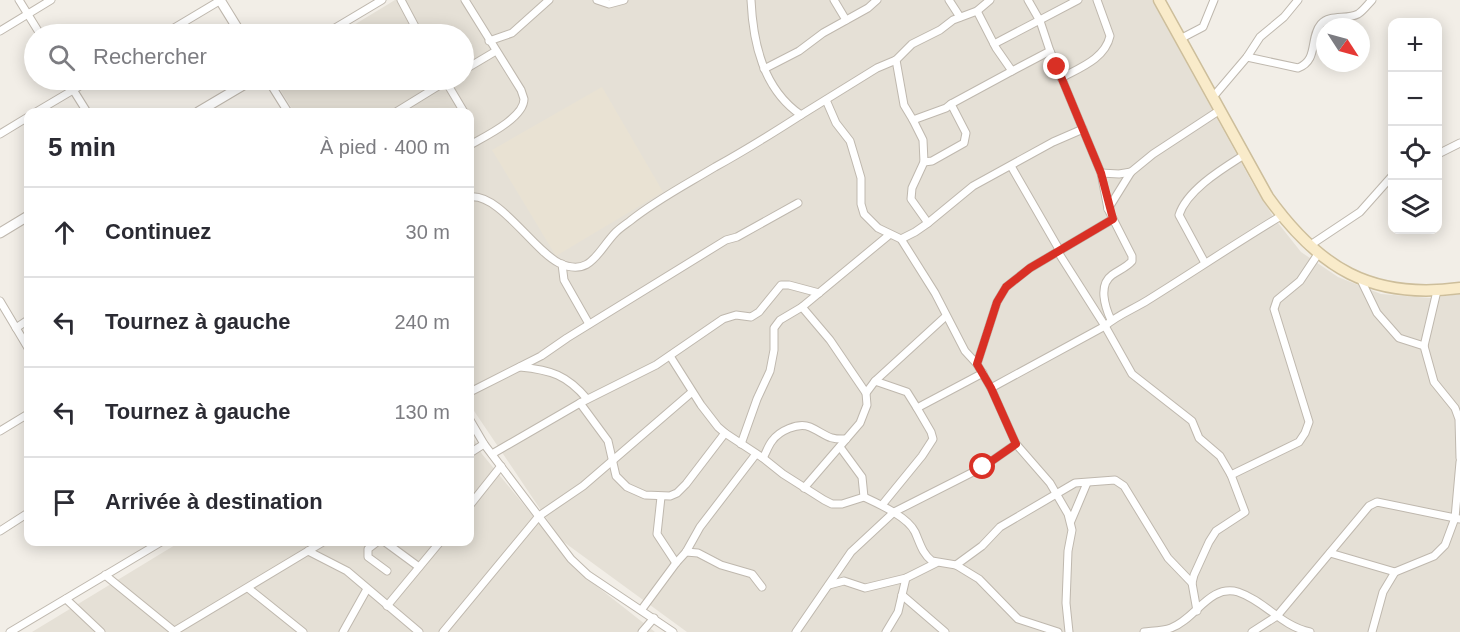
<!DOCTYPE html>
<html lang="fr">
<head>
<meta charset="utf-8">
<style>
  :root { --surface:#fff; --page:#f7f7f7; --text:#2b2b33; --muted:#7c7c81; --line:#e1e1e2 }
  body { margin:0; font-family:Helvetica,sans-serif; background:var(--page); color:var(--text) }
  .controls { position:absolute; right:18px; top:18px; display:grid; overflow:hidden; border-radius:12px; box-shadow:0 3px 15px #0003 }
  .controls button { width:54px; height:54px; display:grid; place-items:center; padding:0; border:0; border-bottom:2px solid var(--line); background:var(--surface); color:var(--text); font:30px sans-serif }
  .compass { position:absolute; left:1316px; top:18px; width:54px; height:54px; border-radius:50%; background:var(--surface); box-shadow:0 3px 15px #0003; rotate:126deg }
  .stop { position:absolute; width:18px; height:18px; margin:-14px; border:4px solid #d93025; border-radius:50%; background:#fff }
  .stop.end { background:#d93025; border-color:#fff; box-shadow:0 2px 6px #0008 }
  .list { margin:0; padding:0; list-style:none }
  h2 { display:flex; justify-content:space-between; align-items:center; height:78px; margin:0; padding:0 24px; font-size:26px }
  h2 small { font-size:20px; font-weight:400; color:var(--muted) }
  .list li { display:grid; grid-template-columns:39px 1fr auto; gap:18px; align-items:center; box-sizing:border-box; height:90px; padding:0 24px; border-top:2px solid var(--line) }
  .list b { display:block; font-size:22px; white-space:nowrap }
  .list em { font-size:20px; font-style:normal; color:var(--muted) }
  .icon { flex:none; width:33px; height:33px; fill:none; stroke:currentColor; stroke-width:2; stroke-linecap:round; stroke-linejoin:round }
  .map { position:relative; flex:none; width:1460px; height:632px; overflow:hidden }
  .search { position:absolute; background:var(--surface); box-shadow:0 3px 15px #0003; left:24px; top:24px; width:450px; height:66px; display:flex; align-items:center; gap:15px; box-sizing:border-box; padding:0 21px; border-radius:33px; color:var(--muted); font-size:22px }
  .panel { position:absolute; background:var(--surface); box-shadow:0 3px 15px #0003; left:24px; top:108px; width:450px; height:438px; border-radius:12px }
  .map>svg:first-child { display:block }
</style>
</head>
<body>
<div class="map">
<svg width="1460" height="632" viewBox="0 0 1460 632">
  <rect width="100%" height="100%" fill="#f2eee7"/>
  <g fill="#e5e0d6">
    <polygon points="395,0 1152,0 1253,184 1274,218 1301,252 1338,277 1381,294 1430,298 1460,294 1460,632 687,632 561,540 470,405 470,112 294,112 274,80 464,80 464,34 339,34"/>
    <polygon points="470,432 482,454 580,573 655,632 32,632 180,542 470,542"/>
  </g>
  <polygon fill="#e9e2d3" points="602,87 663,192 556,256 492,150"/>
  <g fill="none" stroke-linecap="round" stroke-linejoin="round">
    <defs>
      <g id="minor">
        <polyline points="19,0 40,34"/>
        <polyline points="401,0 419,34"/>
        <path d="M465 0 521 90C522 93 523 96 524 99 524 118 484 137 470 145"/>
        <polyline points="597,0 609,4 624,0"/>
        <polyline points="834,0 846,20"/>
        <polyline points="949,0 960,17"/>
        <polyline points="1028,0 1040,21 1050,51"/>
        <path d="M977 11 996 48 1012 71 1050 51 1057 67 1101 173 1108 209 1132 256V261C1127 267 1119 270 1112 275 1098 285 1105 307 1111 320"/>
        <polyline points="0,31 51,0"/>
        <polyline points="164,34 221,0"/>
        <polyline points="325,34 382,0"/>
        <polyline points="1180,39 1203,27 1214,0"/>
        <polyline points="489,41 512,33 549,0"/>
        <polyline points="994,44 1078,0"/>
        <path d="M1247 57 1298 68C1319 60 1309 38 1321 24 1330 14 1347 20 1358 14 1363 11 1368 4 1372 0"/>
        <polyline points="896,60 904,105 913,120 946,108 951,104"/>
        <polyline points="764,69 799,51 823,33 868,8 877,0"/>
        <polyline points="464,70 496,51"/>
        <path d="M1061 78C1079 68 1105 59 1110 36L1097 0"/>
        <polyline points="67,80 87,112"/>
        <polyline points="268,80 288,112"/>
        <polyline points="445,80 464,112"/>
        <polyline points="1213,97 1247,57 1260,37 1284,17 1298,0"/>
        <polyline points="826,100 836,123 850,141 856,161 861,178 861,204 864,214 878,228 901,239 935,293 965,351 977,364 991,388 1016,444 1050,483 1068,514 1072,530 1068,551 1066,603 1069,632"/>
        <polyline points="36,112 90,80"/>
        <polyline points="396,112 448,80"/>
        <polyline points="801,115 877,68 896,60 912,44 940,30 953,20 977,11 990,0"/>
        <polyline points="913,120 923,140 924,162 912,188 911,199 928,223"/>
        <polyline points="0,134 28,117"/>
        <polyline points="1438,154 1460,143"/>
        <polyline points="924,162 932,161 964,143 966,133 951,104 1012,71"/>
        <polyline points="1011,166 1060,251"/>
        <polyline points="1101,173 1119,174 1131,172 1153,154 1220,110"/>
        <path d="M470 197C499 193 533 250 559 263 591 278 598 250 616 232 620 228 626 224 630 221 656 200 687 184 715 167 744 151 773 133 801 115 763 89 753 43 751 0"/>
        <polyline points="1108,209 1131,172"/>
        <polyline points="901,239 915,232 928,223 973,186 1053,142 1083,129"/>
        <polyline points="1309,246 1360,212 1392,176"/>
        <polyline points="1058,252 1105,326 1132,374 1192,421 1199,438 1220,456 1231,475 1245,512 1216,531 1209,542 1194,575 1192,583 1197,611"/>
        <path d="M1205 263 1179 215C1187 190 1222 169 1244 155"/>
        <polyline points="562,264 564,280 589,324"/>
        <polyline points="1360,278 1377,313 1399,338 1424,346 1434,382 1455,408 1459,419 1460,458"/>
        <polyline points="0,301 28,348"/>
        <polyline points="802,307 830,340 866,393"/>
        <polyline points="16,328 28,320"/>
        <polyline points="1424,346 1437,291"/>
        <path d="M670 356 701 405 718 427 725 433 763 458 783 474 824 500 832 504H842L864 497C879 504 908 517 915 532 920 543 922 553 932 561L956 565 979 579 1018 619 1058 632"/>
        <polyline points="977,364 997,302 1006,287 1030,268 1113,219"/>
        <path d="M520 367C551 370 567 375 587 399"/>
        <polyline points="875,381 946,316"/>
        <path d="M991 388 1105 326C1117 315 1134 309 1148 300 1193 272 1236 243 1281 216"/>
        <polyline points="470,392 541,356 567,338 726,240 737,237 798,203"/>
        <polyline points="580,403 608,441 616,476 627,487 645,495 670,496 677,493 686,484 725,433"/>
        <polyline points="470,420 484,444 571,559 588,575 673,632"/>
        <polyline points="0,431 28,414"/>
        <polyline points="741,444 757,399 770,371 774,350 774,328 780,320 802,307 889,235"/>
        <polyline points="840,447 862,477 864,497"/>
        <polyline points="470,453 484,444"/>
        <polyline points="492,454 580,403 656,365 723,319 736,315 751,317 759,312 781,285 789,285 819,293"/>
        <path d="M763 458C766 453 768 446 772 441 779 431 798 422 810 427 826 434 827 440 846 439"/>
        <polyline points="1231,475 1299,442 1305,433 1309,422 1274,309 1277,300 1300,281 1318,254"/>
        <polyline points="804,488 860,423 867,405 866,393 875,381 907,392 917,408 983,373"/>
        <polyline points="661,497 657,534 676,563"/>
        <polyline points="470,505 501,466"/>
        <polyline points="882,505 922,456 933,439 931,432 917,408"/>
        <polyline points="1071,521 1087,483"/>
        <polyline points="0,531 28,513"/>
        <polyline points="377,542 368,549 368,557 387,571"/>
        <polyline points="385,542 419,567"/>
        <polyline points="308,551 347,571 419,632"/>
        <polyline points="686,552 698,553 721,565 752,574 762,587"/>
        <polyline points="1330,553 1395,572"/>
        <polyline points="956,565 982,546 1000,527 1075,483 1115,480 1124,486 1168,558 1192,583"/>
        <polyline points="105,575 175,632"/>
        <polyline points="829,585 844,581 865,588 906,578 936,563"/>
        <polyline points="248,588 303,632"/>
        <polyline points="902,595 945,632"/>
        <polyline points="66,599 101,632"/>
        <polyline points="387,606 440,542"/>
        <polyline points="642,609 676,563 686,552 700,527 756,454"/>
        <polyline points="10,632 161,542"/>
        <polyline points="173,632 323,542"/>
        <polyline points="343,632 367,589"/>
        <polyline points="443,632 539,516 583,486 692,392"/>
        <polyline points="642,632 654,618"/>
        <polyline points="796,632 851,552 894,512 983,467 1016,444"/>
        <polyline points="886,632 898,612 906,578"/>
        <path d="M1144 632C1152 631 1163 631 1171 628 1196 619 1209 584 1238 592 1265 601 1281 626 1310 632"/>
        <polyline points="1252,632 1277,616 1369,506 1377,502 1455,518 1460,462"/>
        <polyline points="1372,632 1383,592 1395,572 1434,556 1445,545 1455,518 1460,519"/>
      </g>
      <g id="tertiary">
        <polyline points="220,0 241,34"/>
        <polyline points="198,112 252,80"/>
        <polyline points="0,233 28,216"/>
      </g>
      <path id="secondary" d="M1159 0 1268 197C1319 268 1371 300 1460 288"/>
    </defs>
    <use href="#minor" stroke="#bfb8ae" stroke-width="9"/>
    <use href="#tertiary" stroke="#bfb8ae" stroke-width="11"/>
    <use href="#secondary" stroke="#cdbe9b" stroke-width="13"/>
    <use href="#minor" stroke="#fff" stroke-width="7"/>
    <use href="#tertiary" stroke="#fff" stroke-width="9"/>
    <use href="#secondary" stroke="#f9ebca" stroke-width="10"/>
  </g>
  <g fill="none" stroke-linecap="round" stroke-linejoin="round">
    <polyline stroke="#d93025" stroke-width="8" points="983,467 1016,444 991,388 977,364 997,302 1006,287 1030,268 1113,219 1101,173 1057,67"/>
  </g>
</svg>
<div class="controls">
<button>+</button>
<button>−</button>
<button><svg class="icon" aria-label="locate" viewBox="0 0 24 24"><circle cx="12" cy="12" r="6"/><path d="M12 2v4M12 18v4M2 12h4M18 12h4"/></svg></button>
<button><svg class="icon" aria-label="layers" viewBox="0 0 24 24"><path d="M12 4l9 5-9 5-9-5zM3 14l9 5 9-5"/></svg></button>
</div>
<svg class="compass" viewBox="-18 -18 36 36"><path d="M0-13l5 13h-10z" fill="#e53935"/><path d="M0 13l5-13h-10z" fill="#7c7c81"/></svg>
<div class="stop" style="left:983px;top:467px"></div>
<div class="stop end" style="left:1057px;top:67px"></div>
<div class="search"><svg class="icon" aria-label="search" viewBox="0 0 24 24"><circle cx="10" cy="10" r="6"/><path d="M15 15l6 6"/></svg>Rechercher</div>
<section class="panel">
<h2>5 min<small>À pied · 400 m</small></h2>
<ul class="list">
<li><svg class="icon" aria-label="ahead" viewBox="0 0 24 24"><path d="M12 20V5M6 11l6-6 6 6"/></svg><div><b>Continuez</b></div><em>30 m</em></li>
<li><svg class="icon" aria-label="left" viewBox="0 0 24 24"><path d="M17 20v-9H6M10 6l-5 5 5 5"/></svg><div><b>Tournez à gauche</b></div><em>240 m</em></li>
<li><svg class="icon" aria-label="left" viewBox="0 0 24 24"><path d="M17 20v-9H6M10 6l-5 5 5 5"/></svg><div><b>Tournez à gauche</b></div><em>130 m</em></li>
<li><svg class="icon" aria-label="arrive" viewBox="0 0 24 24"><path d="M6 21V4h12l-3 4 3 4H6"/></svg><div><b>Arrivée à destination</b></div></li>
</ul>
</section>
</div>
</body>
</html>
